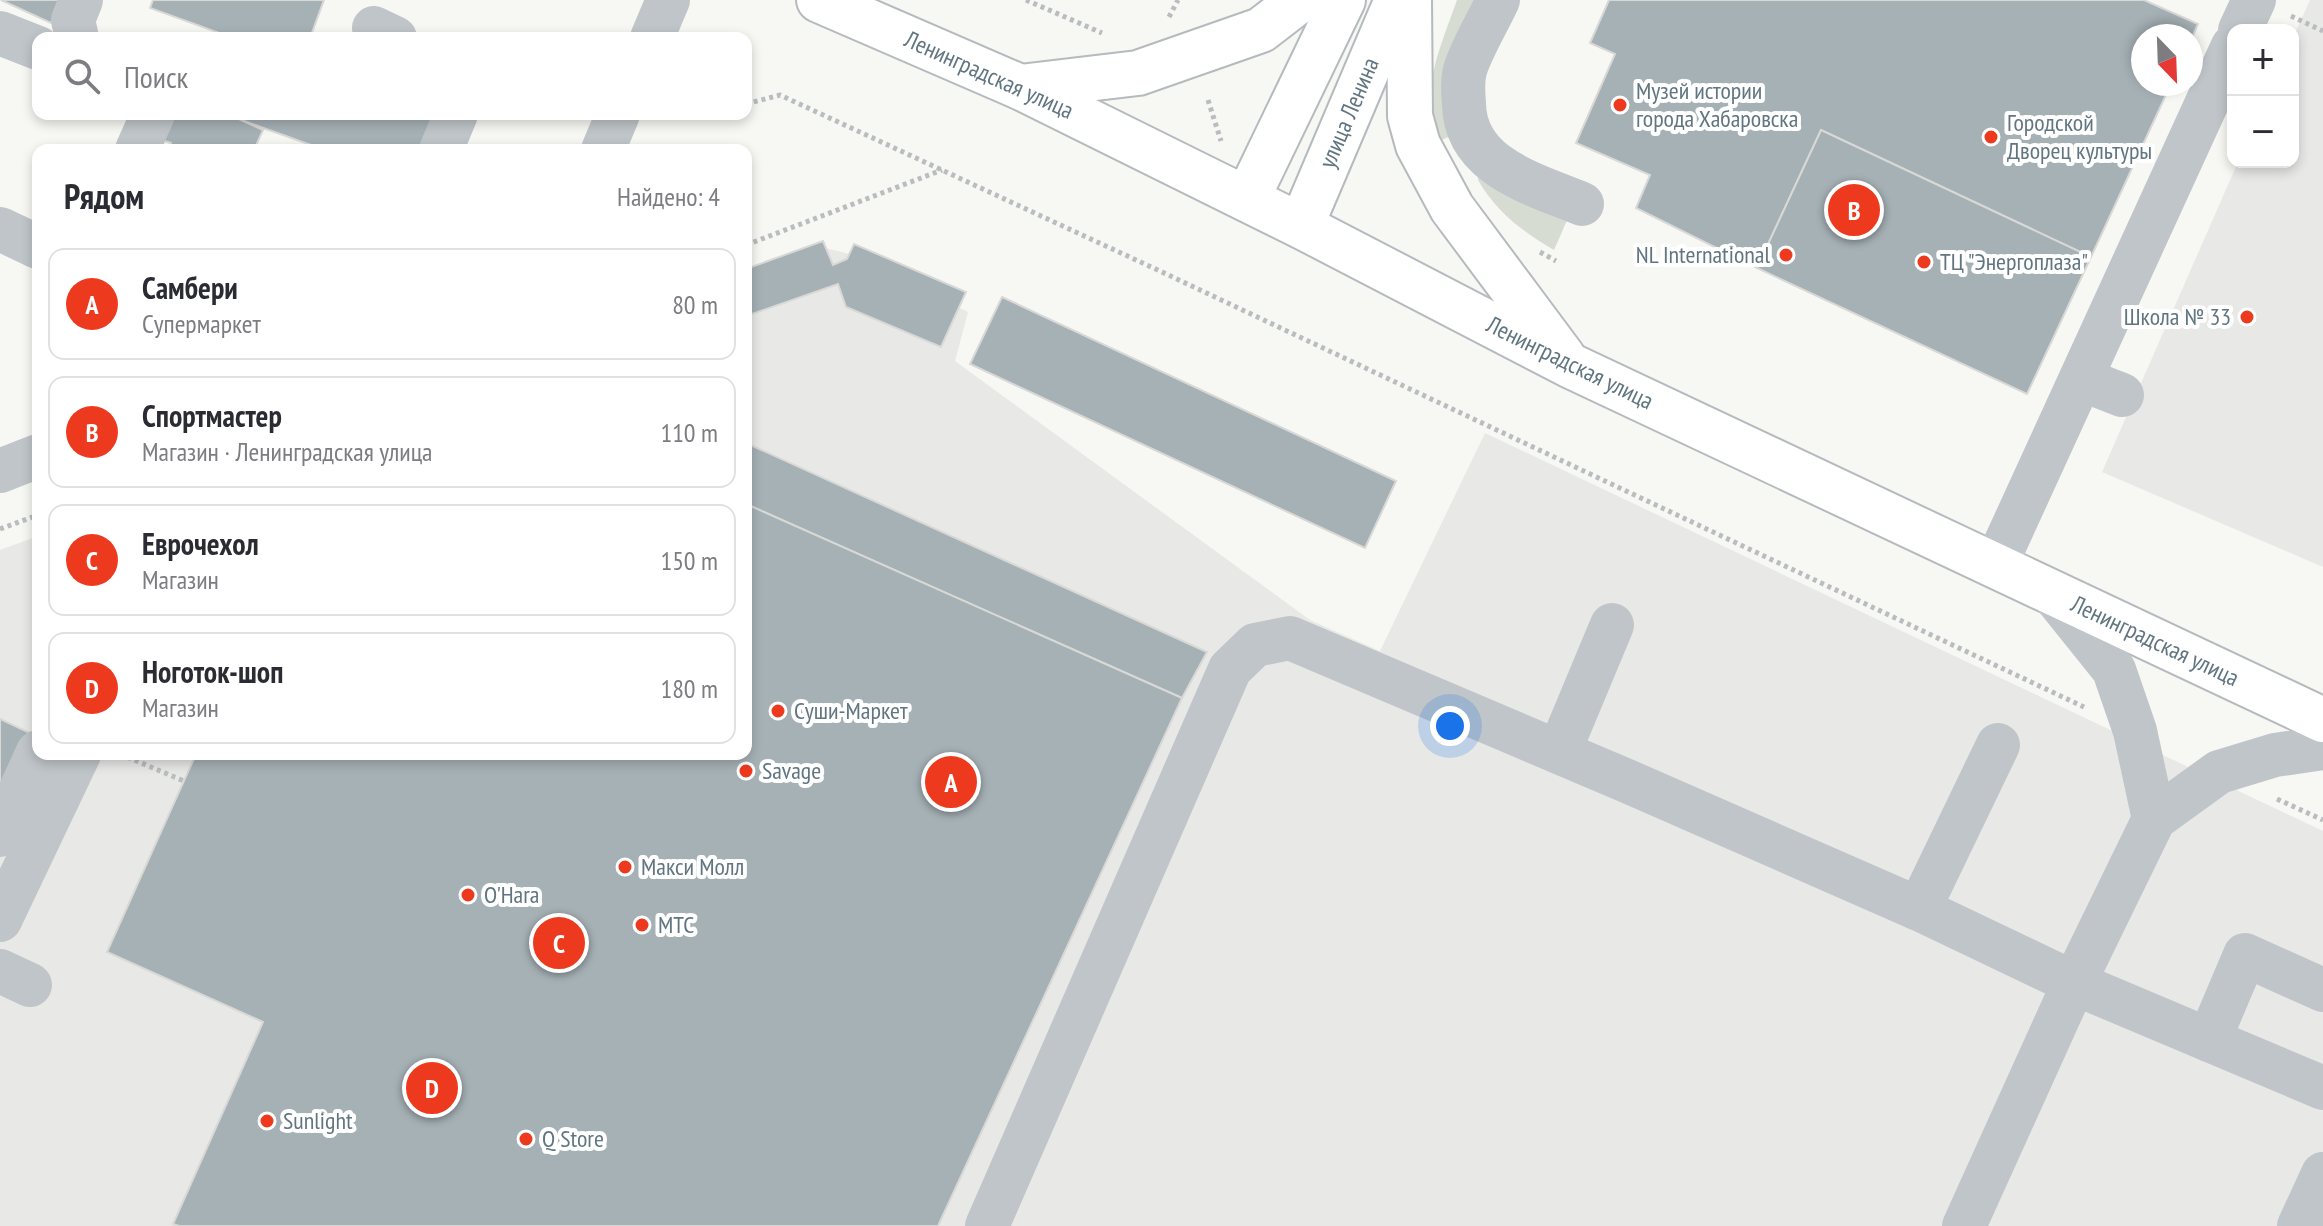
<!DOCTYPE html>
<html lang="ru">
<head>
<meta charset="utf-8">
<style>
  :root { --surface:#fff; --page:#f7f7f7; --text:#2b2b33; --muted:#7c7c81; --line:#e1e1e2; --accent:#ed3a1e }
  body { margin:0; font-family:"PT Sans Narrow",sans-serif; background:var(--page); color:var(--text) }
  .controls { position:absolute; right:24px; top:24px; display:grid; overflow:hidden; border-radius:16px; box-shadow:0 4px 12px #0003 }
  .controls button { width:72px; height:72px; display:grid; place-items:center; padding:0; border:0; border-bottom:2px solid var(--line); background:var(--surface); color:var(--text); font:40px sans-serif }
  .compass { position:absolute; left:2131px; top:24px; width:72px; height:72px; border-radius:50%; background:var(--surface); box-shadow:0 4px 12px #0003; rotate:157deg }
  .you { position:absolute; left:1450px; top:726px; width:28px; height:28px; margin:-20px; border:6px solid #fff; border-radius:50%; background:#1a73e8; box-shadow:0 0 0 12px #1a73e833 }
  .badge { display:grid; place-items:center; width:52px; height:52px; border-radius:50%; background:var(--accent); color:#fff; font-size:26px; font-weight:700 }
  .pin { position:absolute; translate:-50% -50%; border:4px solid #fff; box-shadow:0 2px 8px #0006 }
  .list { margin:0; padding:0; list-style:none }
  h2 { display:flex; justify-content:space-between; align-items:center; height:104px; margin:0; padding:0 32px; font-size:34px }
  h2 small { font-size:26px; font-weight:400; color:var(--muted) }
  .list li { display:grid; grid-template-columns:52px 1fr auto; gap:24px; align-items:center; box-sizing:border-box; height:112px; margin:0 16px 16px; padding:0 16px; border:2px solid var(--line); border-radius:16px }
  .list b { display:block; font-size:30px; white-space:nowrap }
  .list p { margin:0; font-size:26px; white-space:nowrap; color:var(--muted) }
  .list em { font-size:26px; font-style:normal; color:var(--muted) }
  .icon { flex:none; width:44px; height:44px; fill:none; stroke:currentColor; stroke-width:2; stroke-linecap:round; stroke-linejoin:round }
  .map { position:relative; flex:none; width:2323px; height:1226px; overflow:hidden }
  .search { position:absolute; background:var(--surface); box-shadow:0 4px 12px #0003; left:32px; top:32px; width:720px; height:88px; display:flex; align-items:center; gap:20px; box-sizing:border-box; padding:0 28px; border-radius:16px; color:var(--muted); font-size:30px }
  .panel { position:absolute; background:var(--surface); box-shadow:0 4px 12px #0003; left:32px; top:144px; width:720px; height:616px; border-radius:16px }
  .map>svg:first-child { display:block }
</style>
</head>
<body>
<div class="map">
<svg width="2323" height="1226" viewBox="0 0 2323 1226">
  <rect width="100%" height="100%" fill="#f7f7f3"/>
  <g fill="#e8e8e7">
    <polygon points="2310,0 2323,0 2323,567 2102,472 2238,162 2293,162 2293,38"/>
    <polygon points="812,245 850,254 968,312 955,361 1310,620 1380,651 1485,433 2323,831 2323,1226 0,1226 0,550 38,536 38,754 746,754 746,270"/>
  </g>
  <g fill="#d7dcd2">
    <path d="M1457 0H1475L1453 135 1437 142C1419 90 1440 49 1457 0Z"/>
    <path d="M1481 176 1568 218 1554 250C1522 231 1497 213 1478 180V177Z"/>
  </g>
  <g fill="#a6b1b6" stroke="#d8d8d6" stroke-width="2">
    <polygon points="1,0 62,0 51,23"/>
    <polygon points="153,0 324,0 310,38 233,38 150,8"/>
    <polygon points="1609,0 2144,0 2198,24 2191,40 2191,36 2143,36 2143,84 2171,84 2091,257 1821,130 1757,268 1636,208 1650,175 1576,143 1615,54 1590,43"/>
    <polygon points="166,114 228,114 263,130 254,150 168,150 171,143 154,138"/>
    <polygon points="247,114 436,114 423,150 325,150 244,121"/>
    <polygon points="1821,130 2091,257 2027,394 1757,268"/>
    <polygon points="823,241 833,265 847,259 854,244 966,292 941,347 846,307 838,284 746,316 746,269"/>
    <polygon points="1002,297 1396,481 1365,548 970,364"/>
    <polygon points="746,443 1207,652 1182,698 746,504"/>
    <polygon points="746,504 1182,698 938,1226 179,1226 173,1224 263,1022 107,952 196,754 746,754"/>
    <polygon points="0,719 30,733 0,801"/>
  </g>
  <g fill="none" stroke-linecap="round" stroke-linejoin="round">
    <defs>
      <g id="major">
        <polyline points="819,0 1020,87 1301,226 1569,365 2323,720"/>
        <polyline points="1409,0 1410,116 1418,145 1452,208 1563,357"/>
        <polyline points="1020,87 1138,73 1261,30 1300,0"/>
        <polyline points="1247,199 1343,0"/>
        <polyline points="1301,226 1397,0"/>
      </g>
    </defs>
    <use href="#major" stroke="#b5babe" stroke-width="48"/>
    <g stroke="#b9bdbf" stroke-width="5" stroke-dasharray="4 4" stroke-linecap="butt">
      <polyline points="1026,0 1102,33"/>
      <polyline points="2291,16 2323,31"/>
      <polyline points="1169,17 1178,0"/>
      <polyline points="1208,100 1221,141"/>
      <polyline points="746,104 780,95 1162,272 2084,707"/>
      <polyline points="746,245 942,170"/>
      <polyline points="1540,252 1556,261"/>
      <polyline points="0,529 38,515"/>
      <polyline points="120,754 184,781"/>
      <polyline points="2277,799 2323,820"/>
    </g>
    <g stroke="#bfc5c8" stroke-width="44">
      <path d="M1498 0C1488 22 1474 44 1466 67 1462 78 1463 92 1464 104 1465 167 1534 184 1582 204"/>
      <polyline points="374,28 395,38"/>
      <polyline points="2240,30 2254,0"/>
      <polyline points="0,33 38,48"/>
      <polyline points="77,38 73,20 81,0"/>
      <polyline points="652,38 668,0"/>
      <polyline points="137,150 153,114"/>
      <polyline points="441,150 456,114"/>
      <polyline points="603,150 618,114"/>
      <polyline points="0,229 38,247"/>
      <polyline points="2081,379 2122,395"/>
      <polyline points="0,471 38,456"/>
      <polyline points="1995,566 2233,46"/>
      <polyline points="2053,594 2114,670 2135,731 2154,819"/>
      <polyline points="1559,752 1612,625"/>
      <polyline points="0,835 38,752"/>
      <polyline points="1919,909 1998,745"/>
      <polyline points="0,920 79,754"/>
      <polyline points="0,971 30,985"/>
      <polyline points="2209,1040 2245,955 2323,990"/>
      <polyline points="987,1226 1230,669 1255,645 1290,638 1627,781 1919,909 2074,983 2323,1088"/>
      <polyline points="1964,1226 2074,983 2154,819 2219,772 2275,755 2323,748"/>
      <polyline points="2299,1226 2323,1174"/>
    </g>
    <use href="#major" stroke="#fff" stroke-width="44"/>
  </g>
  <g fill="#ed3a1e" stroke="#fff" stroke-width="3">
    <circle cx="1620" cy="105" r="8"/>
    <circle cx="1991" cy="137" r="8"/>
    <circle cx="1786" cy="255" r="8"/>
    <circle cx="1924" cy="262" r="8"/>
    <circle cx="2247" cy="317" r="8"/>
    <circle cx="778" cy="711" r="8"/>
    <circle cx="746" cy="771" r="8"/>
    <circle cx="625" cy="867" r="8"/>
    <circle cx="468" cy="895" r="8"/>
    <circle cx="642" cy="925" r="8"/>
    <circle cx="267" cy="1121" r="8"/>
    <circle cx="526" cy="1139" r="8"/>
  </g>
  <g text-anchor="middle" stroke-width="8" stroke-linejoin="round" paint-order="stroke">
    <g font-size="24" fill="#607580" stroke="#fff">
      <text transform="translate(989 75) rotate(24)" y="8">Ленинградская улица</text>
      <text transform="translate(1349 113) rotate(-67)" y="8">улица Ленина</text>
      <text transform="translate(1570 363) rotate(26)" y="8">Ленинградская улица</text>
      <text transform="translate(2155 641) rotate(25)" y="8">Ленинградская улица</text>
    </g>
    <g font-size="24" fill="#607580" stroke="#fff" text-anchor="start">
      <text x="1636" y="99">Музей истории<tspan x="1636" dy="28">города Хабаровска</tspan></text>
      <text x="2007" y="131">Городской<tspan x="2007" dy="28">Дворец культуры</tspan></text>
      <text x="1770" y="263" text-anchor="end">NL International</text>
      <text x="1940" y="270">ТЦ "Энергоплаза"</text>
      <text x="2231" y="325" text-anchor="end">Школа № 33</text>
      <text x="794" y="719">Суши-Маркет</text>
      <text x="762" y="779">Savage</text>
      <text x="641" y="875">Макси Молл</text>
      <text x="484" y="903">O'Hara</text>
      <text x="658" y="933">МТС</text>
      <text x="283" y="1129">Sunlight</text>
      <text x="542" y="1147">Q Store</text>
    </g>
  </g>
</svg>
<div class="controls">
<button>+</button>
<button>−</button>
</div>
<svg class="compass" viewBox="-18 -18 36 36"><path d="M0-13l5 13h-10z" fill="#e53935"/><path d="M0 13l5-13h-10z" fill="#7c7c81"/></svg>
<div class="you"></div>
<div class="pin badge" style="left:951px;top:782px">A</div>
<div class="pin badge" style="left:1854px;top:210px">B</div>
<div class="pin badge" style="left:559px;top:943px">C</div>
<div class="pin badge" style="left:432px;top:1088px">D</div>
<div class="search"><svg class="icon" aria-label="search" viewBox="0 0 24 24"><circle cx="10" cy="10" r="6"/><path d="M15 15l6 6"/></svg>Поиск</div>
<section class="panel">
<h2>Рядом<small>Найдено: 4</small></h2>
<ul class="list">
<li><span class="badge">A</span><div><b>Самбери</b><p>Супермаркет</p></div><em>80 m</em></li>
<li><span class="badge">B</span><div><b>Спортмастер</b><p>Магазин · Ленинградская улица</p></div><em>110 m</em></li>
<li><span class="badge">C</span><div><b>Еврочехол</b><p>Магазин</p></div><em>150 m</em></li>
<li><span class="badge">D</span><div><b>Ноготок-шоп</b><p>Магазин</p></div><em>180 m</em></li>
</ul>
</section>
</div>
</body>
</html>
